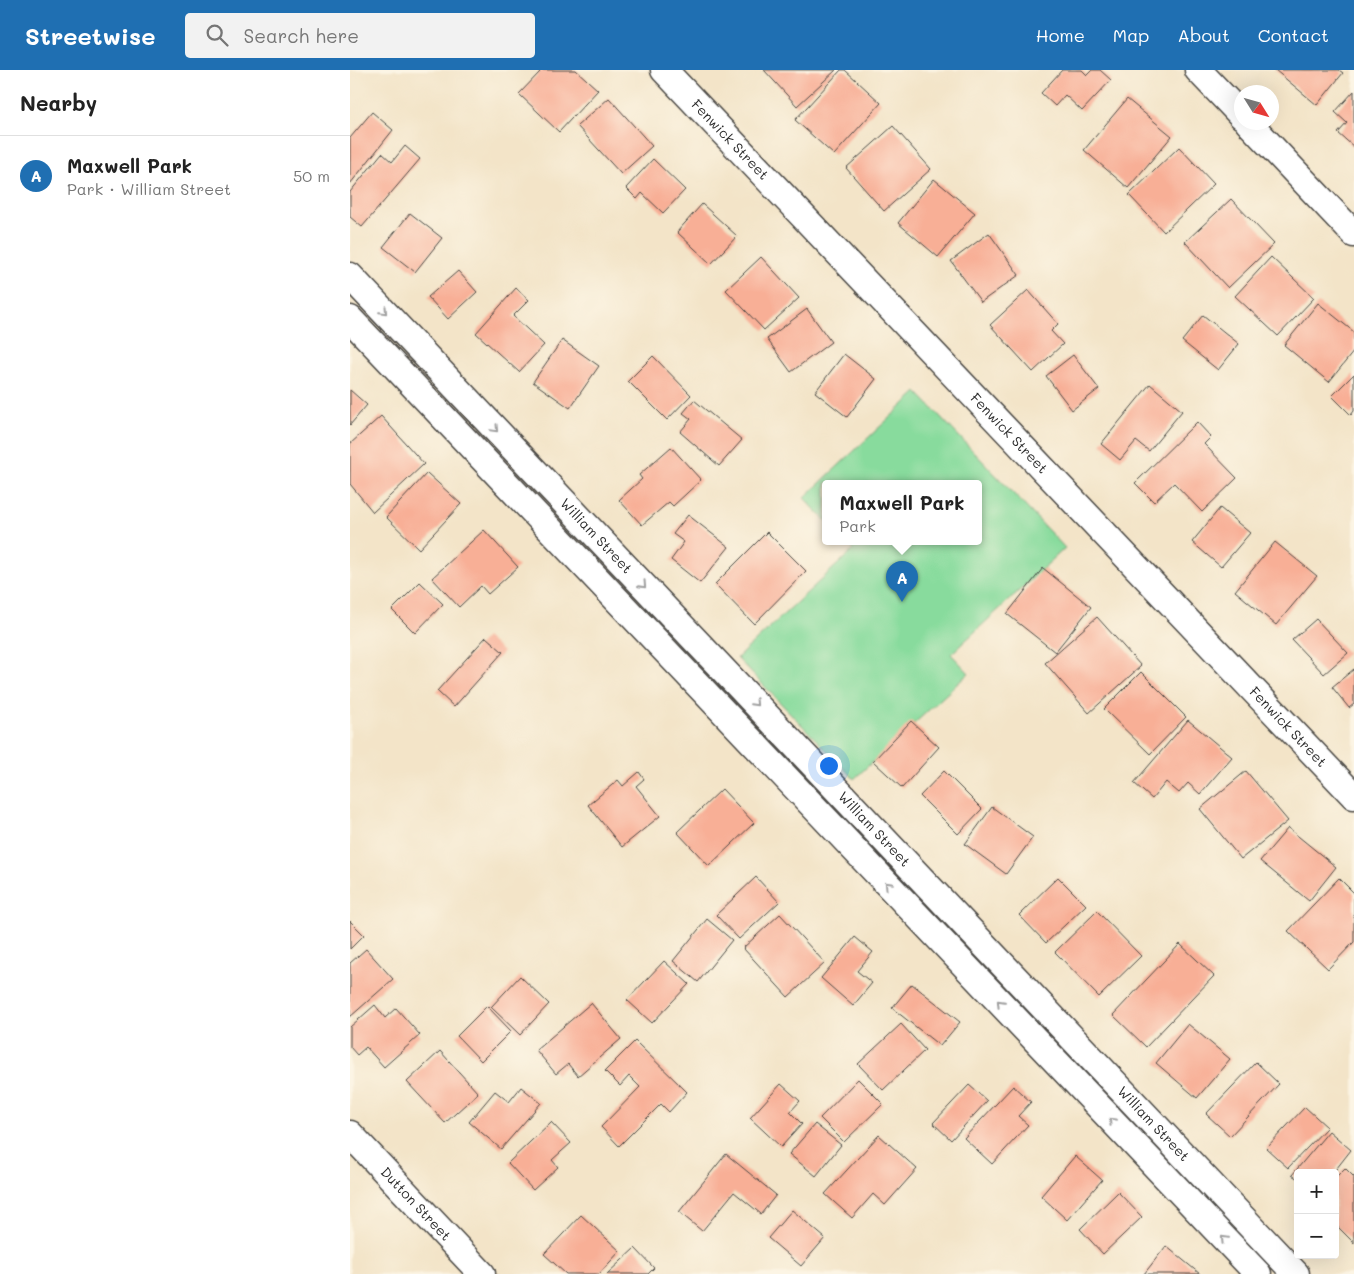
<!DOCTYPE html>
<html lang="en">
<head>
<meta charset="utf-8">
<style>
  :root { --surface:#fff; --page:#f2f2f2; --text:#222; --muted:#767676; --line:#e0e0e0; --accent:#1f6fb2 }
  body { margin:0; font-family:Mali,sans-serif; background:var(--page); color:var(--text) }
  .controls { position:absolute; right:15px; bottom:15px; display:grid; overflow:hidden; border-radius:5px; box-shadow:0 5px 20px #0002 }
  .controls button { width:45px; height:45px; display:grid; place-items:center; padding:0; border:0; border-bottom:1px solid var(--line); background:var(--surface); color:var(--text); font:25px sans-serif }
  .compass { position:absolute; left:884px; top:15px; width:45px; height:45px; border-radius:50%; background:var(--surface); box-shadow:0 5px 20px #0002; rotate:127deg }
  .you { position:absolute; left:478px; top:695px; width:18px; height:18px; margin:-12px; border:4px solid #fff; border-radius:50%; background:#1a73e8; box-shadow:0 0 0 8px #1a73e833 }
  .badge { display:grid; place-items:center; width:32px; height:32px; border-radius:50%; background:var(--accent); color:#fff; font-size:16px; font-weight:700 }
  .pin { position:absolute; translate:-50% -41px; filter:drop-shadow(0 1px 2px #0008) }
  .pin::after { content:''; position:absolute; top:26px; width:18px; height:15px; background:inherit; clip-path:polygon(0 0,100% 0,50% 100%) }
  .popup { position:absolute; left:472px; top:410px; width:160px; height:65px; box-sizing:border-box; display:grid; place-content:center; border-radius:5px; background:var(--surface); filter:drop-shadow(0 1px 4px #0005); font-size:16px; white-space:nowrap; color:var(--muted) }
  .popup b { font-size:19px; color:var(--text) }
  .popup::after { content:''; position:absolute; left:50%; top:100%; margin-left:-10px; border:10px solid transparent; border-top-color:var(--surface) }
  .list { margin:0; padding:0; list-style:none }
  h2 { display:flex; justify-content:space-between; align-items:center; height:65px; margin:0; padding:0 20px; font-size:21px }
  h2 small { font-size:16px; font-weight:400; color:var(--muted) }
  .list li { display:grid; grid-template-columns:32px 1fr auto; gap:15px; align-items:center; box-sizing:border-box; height:80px; padding:0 20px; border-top:1px solid var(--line) }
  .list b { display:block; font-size:19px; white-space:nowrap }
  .list p { margin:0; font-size:16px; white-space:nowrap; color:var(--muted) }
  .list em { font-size:16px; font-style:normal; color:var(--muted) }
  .icon { flex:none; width:28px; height:28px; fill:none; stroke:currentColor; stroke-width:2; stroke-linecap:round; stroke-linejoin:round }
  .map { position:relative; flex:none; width:1004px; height:1204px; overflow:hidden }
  header { display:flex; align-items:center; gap:30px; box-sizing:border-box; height:70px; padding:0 25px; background:var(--accent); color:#fff }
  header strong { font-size:24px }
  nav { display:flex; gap:28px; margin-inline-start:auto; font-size:18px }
  .search { width:350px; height:45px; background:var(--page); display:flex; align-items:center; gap:12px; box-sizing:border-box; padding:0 18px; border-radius:5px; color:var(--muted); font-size:19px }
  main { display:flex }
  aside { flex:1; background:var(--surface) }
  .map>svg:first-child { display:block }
</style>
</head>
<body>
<header>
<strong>Streetwise</strong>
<div class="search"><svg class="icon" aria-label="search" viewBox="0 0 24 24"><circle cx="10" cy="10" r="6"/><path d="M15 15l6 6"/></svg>Search here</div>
<nav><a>Home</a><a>Map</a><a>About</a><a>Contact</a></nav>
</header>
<main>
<aside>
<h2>Nearby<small></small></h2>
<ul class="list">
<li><span class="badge">A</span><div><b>Maxwell Park</b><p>Park · William Street</p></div><em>50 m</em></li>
</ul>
</aside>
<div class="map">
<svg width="1004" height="1204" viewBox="0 0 1004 1204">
  <rect width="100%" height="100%" fill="#fcf5e5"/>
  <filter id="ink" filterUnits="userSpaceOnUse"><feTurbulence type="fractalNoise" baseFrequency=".02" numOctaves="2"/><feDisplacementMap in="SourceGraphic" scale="10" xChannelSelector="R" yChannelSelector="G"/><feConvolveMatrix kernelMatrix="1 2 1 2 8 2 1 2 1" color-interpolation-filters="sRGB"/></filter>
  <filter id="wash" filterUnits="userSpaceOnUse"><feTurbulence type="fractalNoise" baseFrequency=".0096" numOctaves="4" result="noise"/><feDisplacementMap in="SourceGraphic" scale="20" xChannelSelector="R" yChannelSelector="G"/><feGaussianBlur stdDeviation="1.12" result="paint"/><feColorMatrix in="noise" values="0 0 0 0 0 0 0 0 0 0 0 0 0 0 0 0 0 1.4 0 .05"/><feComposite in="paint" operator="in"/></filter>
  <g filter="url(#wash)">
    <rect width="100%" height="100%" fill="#f3e4c8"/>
    <polygon fill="#88db9d" stroke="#5a8364" points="567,322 715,478 601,584 619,603 504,709 387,588 503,480 494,471 628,471 628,413 476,413 476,451 454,428"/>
    <g id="blocks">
      <g fill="#f8af96">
        <polygon points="188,0 226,0 248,20 209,62 169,24 190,2"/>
        <polygon points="414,0 486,0 447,36"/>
        <polygon points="491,0 495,0 531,33 484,85 445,50"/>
        <polygon points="712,0 732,0 737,5 742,0 750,0 761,10 732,41 715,25 705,36 691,23"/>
        <polygon points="925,0 989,0 993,3 967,35"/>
        <polygon points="1004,21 1004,77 988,63 997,53 985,42"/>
        <polygon points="259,28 302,76 271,104 227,56"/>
        <polygon points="777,29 822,66 778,118 734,80"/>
        <polygon points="22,42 43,60 0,114 0,68"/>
        <polygon points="543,56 581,99 534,141 496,98"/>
        <polygon points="55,76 70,89 12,157 0,147 0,122 32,83 42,92"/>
        <polygon points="829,77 864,114 814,162 779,125"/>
        <polygon points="303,89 335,120 313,143 292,123 287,129 276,118"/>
        <polygon points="584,109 625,143 588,187 548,153"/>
        <polygon points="881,129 924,174 878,218 835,172"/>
        <polygon points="352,134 387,166 361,194 327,162"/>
        <polygon points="60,143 92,168 65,202 33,177"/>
        <polygon points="639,163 669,205 631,232 601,191"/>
        <polygon points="411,187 449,228 414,260 376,220"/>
        <polygon points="921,187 964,228 928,266 885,226"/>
        <polygon points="108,201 127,222 98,249 78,227"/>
        <polygon points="166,218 179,230 163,246 194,275 169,302 126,263"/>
        <polygon points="678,220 708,254 701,261 713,274 683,302 640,255"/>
        <polygon points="968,233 1004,262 1004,281 979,312 934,275"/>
        <polygon points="457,239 481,272 441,302 417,269"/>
        <polygon points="853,245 889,274 868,300 832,271"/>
        <polygon points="212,270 249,296 220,338 183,312"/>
        <polygon points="494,284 526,309 497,347 465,322"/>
        <polygon points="723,285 749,319 722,340 696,306"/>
        <polygon points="303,286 341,325 317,350 278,311"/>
        <polygon points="1004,304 1004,341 1001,345 982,326"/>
        <polygon points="800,314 832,341 799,381 786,371 770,390 751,374"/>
        <polygon points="0,320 17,335 0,355"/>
        <polygon points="344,330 392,370 369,396 330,362 341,349 333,343"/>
        <polygon points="31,346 74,394 23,442 0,414 0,374"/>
        <polygon points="847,352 861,367 854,374 887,408 852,442 824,413 804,432 785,413"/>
        <polygon points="321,377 351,410 323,436 319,432 292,455 269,430 292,409 289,405"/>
        <polygon points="77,403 111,434 69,479 36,447"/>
        <polygon points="870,438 900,463 871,497 842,472"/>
        <polygon points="338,445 379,477 350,513 321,490 334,472 323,464"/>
        <polygon points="134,460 168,497 138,524 131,516 109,537 82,508"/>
        <polygon points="417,462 456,501 404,554 365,514"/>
        <polygon points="925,472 967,506 926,555 885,521"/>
        <polygon points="693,498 741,537 705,582 657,544"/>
        <polygon points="70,512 93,534 65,563 42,540"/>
        <polygon points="747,547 791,596 739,643 695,593"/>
        <polygon points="966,549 998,583 974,604 942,570"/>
        <polygon points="136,567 153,582 104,637 87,621"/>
        <polygon points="1004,599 1004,634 999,638 982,617"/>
        <polygon points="791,602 836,647 800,684 754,639"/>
        <polygon points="838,650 882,687 850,724 838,713 829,723 816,712 802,729 784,713"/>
        <polygon points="561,651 589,677 552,718 523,691"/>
        <polygon points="594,701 632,739 608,764 570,726"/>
        <polygon points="896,701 938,751 891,789 850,739"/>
        <polygon points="289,702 294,709 286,716 310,746 272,777 238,735 268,710 273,716"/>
        <polygon points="372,719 404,753 359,796 327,762"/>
        <polygon points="642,737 683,767 656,804 615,774"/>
        <polygon points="938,758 986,797 959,831 910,791"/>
        <polygon points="406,807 429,832 389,869 366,845"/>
        <polygon points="708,807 736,835 696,873 669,845"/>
        <polygon points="989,808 1004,823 1004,872 978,899 938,861"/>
        <polygon points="747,841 791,886 749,927 705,882"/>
        <polygon points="430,844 475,893 438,927 393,878"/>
        <polygon points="357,849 382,870 348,912 323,891"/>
        <polygon points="0,851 14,865 0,879"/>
        <polygon points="505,867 523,882 507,901 522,913 503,936 471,908"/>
        <polygon points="830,874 864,906 796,977 763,945"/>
        <polygon points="16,879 43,909 0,947 0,893"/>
        <polygon points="314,891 339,914 302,953 277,930"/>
        <polygon points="170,906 199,934 170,965 141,937"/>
        <polygon points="562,914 610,952 590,976 542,938"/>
        <polygon points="241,933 271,969 228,1006 218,994 206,1004 186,980"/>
        <polygon points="25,935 35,948 46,938 70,965 34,997 16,977 7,985 0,977 0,957"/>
        <polygon points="137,936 161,961 131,991 107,966"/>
        <polygon points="551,954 575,980 533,1020 508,994"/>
        <polygon points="838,954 880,989 847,1028 806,993"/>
        <polygon points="285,971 337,1022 319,1042 311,1034 269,1076 251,1057 290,1017 279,1006 270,1016 255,1001"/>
        <polygon points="90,981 128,1023 95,1053 57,1012"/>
        <polygon points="906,992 929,1014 880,1066 856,1044"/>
        <polygon points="508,1009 533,1034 494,1072 470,1048"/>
        <polygon points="431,1014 450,1031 440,1042 452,1054 431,1077 400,1048"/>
        <polygon points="619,1015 637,1031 601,1070 583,1053"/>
        <polygon points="663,1016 681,1032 668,1046 678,1055 642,1094 614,1068"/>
        <polygon points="171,1017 191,1033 151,1079 119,1052 145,1021 159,1032"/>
        <polygon points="955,1037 977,1057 938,1098 916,1078"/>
        <polygon points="201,1052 221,1073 202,1090 208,1097 183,1120 158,1093"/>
        <polygon points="465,1054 491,1075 466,1106 439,1084"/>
        <polygon points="979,1061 1001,1080 983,1103 948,1103 948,1109 942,1105"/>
        <polygon points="529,1065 567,1099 535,1135 523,1124 502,1148 475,1124"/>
        <polygon points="376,1084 426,1125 411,1144 384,1122 352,1161 329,1142"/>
        <polygon points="725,1086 752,1110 717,1150 691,1126"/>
        <polygon points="995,1098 1004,1107 1004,1173 985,1154 985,1108"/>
        <polygon points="768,1122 792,1147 753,1184 730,1159"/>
        <polygon points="442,1140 475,1168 451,1196 418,1168"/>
        <polygon points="231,1145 270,1181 249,1204 216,1204 194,1184"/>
        <polygon points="816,1176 850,1204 794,1204"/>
        <polygon points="285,1178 304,1198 298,1204 257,1204"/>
      </g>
    </g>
  </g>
  <g filter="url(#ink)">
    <use href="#blocks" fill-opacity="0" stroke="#494743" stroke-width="1"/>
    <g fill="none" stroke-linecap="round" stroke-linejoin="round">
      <defs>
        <g id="minor">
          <path id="s1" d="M314 0 1004 726"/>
          <polyline points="848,0 892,46"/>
          <polyline points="898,52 1004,164"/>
          <path id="s2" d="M0 206 946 1204"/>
          <polyline points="0,249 908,1204"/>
          <path id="s3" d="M0 1064 132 1204"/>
        </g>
      </defs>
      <use href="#minor" stroke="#494743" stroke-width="29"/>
      <use href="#minor" stroke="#fff" stroke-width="26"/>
    </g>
    <defs><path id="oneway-chevron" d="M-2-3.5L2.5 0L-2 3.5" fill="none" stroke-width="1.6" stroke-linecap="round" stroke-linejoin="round" transform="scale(1.25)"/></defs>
    <g stroke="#a0a0a0">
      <use href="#oneway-chevron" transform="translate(34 241) rotate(47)"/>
      <use href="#oneway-chevron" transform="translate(145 359) rotate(47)"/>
      <use href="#oneway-chevron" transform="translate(293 515) rotate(47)"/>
      <use href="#oneway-chevron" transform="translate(405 633) rotate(47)"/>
      <use href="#oneway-chevron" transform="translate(538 815) rotate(-134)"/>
      <use href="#oneway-chevron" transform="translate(650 933) rotate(-134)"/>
      <use href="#oneway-chevron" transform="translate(762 1051) rotate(-134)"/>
      <use href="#oneway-chevron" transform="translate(874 1169) rotate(-134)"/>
    </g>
  </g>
  <g text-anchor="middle" stroke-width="5" stroke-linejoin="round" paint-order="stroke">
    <g font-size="14" fill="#2b2b2b" stroke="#fcf5e5">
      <text dy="5" stroke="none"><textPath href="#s1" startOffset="96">Fenwick Street</textPath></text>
      <text dy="5" stroke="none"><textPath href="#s1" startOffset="501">Fenwick Street</textPath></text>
      <text dy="5" stroke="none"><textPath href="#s2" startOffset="358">William Street</textPath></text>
      <text dy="5" stroke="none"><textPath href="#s1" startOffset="906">Fenwick Street</textPath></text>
      <text dy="5" stroke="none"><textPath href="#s2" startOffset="762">William Street</textPath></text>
      <text dy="5" stroke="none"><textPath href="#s2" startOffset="1168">William Street</textPath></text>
      <text dy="5" stroke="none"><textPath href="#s3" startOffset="96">Dutton Street</textPath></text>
    </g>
  </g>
</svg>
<div class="controls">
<button>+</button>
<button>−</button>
</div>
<svg class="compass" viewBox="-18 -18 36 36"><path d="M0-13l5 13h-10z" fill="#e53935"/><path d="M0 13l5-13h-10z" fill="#767676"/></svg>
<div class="you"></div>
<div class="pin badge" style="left:552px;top:532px">A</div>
<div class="popup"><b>Maxwell Park</b>Park</div>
</div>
</main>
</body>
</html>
